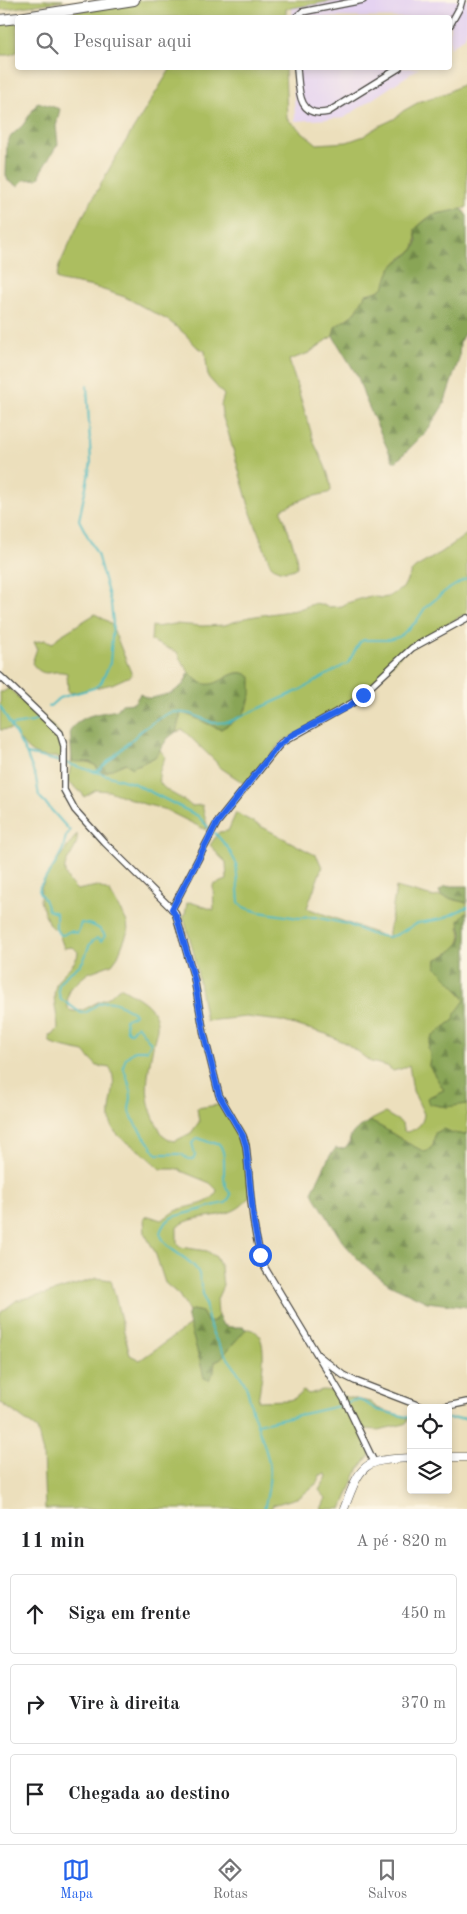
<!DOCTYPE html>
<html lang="pt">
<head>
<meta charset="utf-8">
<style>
  :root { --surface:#fff; --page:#f6f6f6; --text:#202124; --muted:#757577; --line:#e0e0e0; --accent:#2563eb }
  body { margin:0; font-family:"Old Standard TT",serif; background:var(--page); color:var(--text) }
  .controls { position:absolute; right:15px; bottom:15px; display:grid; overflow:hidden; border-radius:5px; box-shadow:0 2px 8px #0003 }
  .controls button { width:45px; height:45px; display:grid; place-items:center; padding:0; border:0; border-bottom:1px solid var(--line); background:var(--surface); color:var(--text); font:25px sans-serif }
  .stop { position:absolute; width:15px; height:15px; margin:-11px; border:4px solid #2563eb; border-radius:50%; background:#fff }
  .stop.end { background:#2563eb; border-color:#fff; box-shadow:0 1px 5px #0008 }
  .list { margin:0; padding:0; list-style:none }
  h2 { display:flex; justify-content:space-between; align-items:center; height:65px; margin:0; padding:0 20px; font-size:21px }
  h2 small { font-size:16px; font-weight:400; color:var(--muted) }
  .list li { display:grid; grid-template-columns:32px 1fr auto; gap:15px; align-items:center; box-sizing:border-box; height:80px; margin:0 10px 10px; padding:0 10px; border:1px solid var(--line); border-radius:5px }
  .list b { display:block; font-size:19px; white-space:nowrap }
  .list em { font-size:16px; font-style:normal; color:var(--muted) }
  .icon { flex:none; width:28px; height:28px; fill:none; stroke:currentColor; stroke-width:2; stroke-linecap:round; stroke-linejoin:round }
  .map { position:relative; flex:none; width:467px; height:1509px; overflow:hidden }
  .search { position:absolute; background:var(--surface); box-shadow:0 2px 8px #0003; left:15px; right:15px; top:15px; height:55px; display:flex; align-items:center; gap:12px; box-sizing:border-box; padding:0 18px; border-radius:5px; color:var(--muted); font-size:19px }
  .sheet { height:335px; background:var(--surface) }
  nav { display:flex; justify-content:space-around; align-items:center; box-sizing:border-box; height:70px; border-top:1px solid var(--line); background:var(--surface); font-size:14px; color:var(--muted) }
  nav a { display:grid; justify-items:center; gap:2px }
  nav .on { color:var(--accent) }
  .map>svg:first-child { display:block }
</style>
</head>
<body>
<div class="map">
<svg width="467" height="1509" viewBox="0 0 467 1509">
  <defs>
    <pattern id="forest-firs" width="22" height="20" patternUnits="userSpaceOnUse" patternTransform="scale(1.25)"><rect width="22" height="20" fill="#89a557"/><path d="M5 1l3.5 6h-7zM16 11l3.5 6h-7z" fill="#708748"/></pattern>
  </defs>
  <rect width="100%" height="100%" fill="#fcf5e5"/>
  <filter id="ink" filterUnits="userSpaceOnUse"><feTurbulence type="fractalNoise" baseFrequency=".02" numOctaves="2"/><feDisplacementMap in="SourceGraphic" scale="10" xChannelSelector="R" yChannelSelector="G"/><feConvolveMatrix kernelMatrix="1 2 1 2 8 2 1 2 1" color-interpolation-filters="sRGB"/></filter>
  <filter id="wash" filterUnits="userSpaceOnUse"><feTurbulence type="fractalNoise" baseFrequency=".0096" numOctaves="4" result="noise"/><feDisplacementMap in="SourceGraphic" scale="20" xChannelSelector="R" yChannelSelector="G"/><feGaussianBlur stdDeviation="1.12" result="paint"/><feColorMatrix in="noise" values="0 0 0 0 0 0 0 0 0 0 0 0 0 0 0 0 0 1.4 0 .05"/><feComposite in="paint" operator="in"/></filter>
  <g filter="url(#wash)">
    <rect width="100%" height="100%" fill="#ecdfbc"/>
    <g fill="#e5d3f1">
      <polygon points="346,0 467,0 467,29 465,37 450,48 450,18 292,17 292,8"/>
      <polygon points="293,68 419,68 344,118 295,121"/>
    </g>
    <g fill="#acbe61" stroke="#6c7446">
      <polygon points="0,0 63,0 63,1 0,10"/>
      <polygon points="144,0 339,0 286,9 286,17 33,18"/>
      <polygon points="17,20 17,52 9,55 0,55 0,23"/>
      <path d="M171 68H285L287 119 317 144 347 142 364 136 379 126 394 119 403 111 421 101 446 93 467 82V207C456 213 440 211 431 216 425 219 420 225 415 229 419 257 406 250 393 266 381 282 393 289 366 294L355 313 335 327 333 336 309 353 289 360 315 445C322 459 331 476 331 491L328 493 306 498 282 509V513L296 553 297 567C289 573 277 572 270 564L251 513 228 432 222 415 221 405 224 395 208 377 205 351 197 347 185 334 169 321 125 297 94 287 61 281 56 279 59 266 79 223 116 157Z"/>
      <path d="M467 534V615L461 616 404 651 364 696 285 740 283 739 248 786 218 766 216 762 183 730 176 732 181 713C196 716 207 725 221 729 247 714 252 708 250 677 229 659 215 706 189 672 184 665 180 660 177 652L151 641 152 626 156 627 175 624 202 626 225 625 249 617 296 610 316 603 328 607 342 606 347 603 370 596 382 598 388 597 403 588 411 572 415 568 442 552Z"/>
      <path d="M95 614 109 622 112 626 132 675 112 684 73 693 68 692 67 673C50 668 45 681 32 663L37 648 34 642 45 640 53 643 58 637Z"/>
      <path d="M9 688C20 700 54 724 59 734 62 741 62 749 62 757 30 758 29 752 12 729L0 730V692H3Z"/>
      <path d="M160 750 165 756C164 763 159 769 159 776 157 791 183 796 191 806L202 805 207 825 206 830 164 809 144 804 109 791 96 790 84 797 82 793 68 782 72 758V761C83 762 94 760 99 771L116 767 126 763 139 765 155 757Z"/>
      <path d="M236 813 317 856 322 867 307 908 388 938 396 887 433 897 441 896 467 903V911L464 914 459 927C466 943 451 954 437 959L436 966 457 988 465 1000 454 1020 432 1036 428 1048 430 1055 429 1066 444 1090 427 1098 438 1106 467 1104V1132L465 1135 453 1133 444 1129 436 1132 433 1146 426 1152C405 1144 390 1130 369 1121L385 1113 402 1123 403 1130 406 1132C416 1130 423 1125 424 1114L413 1091 409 1065 404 1068 393 1071 387 1066 371 1062 347 1044 326 1034 281 1021 246 1017 206 1021 194 954 183 915H185L187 903 190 902 214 910 213 885 227 880 226 862C219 857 216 851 210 845L219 832 228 831Z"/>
      <path d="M77 834C80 858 48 863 77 890L97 886 110 892 127 922 128 931 118 956 112 964 88 973 69 989 67 1004 69 1010C80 1014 86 1008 96 1003 99 1001 104 1000 107 998 112 995 115 990 120 987 134 995 156 1005 157 1023 158 1030 154 1039 153 1046 147 1078 142 1099 159 1128 163 1136 165 1140 175 1141L191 1133 199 1122 197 1108 224 1104 245 1142 250 1196C232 1224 199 1210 177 1227V1242L180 1247 207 1251 216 1257 221 1267 223 1286 217 1299 218 1316 213 1322 208 1323 202 1312 192 1310 189 1312 179 1295 165 1283 155 1252 145 1234 144 1218 149 1216 161 1220C166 1218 170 1214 175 1211 188 1205 213 1206 217 1190L210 1183 181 1171 180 1169H160C152 1161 143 1153 133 1146 127 1142 120 1138 115 1132 101 1113 121 1089 110 1068L97 1066 84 1052 57 1046 50 1042 49 1036 53 1035 58 1029C58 1015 51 998 56 985 60 972 78 965 78 952L73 947 64 948 58 931 49 925 40 901 41 888 47 875Z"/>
      <path d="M97 1278 111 1280 130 1355 140 1360 190 1325 203 1372 221 1358 242 1332C246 1329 248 1328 253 1330 271 1337 260 1386 258 1401L289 1400 295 1398 303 1391 309 1394 322 1390 335 1391 342 1396 370 1402 377 1408 408 1418V1421L405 1424 378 1430 364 1429 369 1441 371 1450 370 1455 358 1470 342 1509H321L326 1498 319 1490 327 1477 326 1474 320 1475 317 1483 300 1497 273 1505 271 1509H45L43 1454 37 1429 0 1402V1313L17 1300 46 1294Z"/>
    </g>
    <g fill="url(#forest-firs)" stroke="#5a6841">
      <polygon points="38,102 60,109 56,126 58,144 41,171 40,177 37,179 24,180 18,186 8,181 6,175 7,143 11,136 23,125"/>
      <path d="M462 209 467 216V329L460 341 459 359 444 404 427 431 397 461H393L364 396 358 377 333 336 335 327 355 313 366 294C393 289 381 282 393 266 400 258 416 253 417 241 417 238 415 233 415 229L432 215Z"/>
      <path d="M189 672C215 705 229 659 251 677V695L243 715 221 729C207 725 196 716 181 713L176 732 168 738 155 757 131 768 126 763 103 773C98 770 96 764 90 762 84 761 78 763 72 761L70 730C84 713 99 714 117 710L122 704 134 703 140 694 147 698H152L172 693 184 684Z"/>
      <polygon points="453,886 467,886 467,903 441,896 439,891 444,887"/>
      <path d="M467 911V1104L447 1107 429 1104 427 1098 444 1090 429 1066 430 1055 428 1048 432 1036 454 1020 455 1014 465 1000 457 988 436 967 437 959C447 955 463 946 462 933 461 928 459 925 459 920Z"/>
      <path d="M369 1121C390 1130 405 1144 426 1152L433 1146 435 1133 444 1129 453 1133 465 1135 467 1132V1307L427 1302 389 1284 370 1270 357 1258 342 1241 312 1192 329 1157 336 1148C342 1150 345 1148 349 1144 350 1130 359 1129 369 1121Z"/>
      <path d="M192 1310 202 1312 208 1323 215 1320 218 1316 223 1325 230 1327H243L246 1329 221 1358 215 1362 214 1372 209 1380 204 1378C200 1357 192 1336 187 1314Z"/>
    </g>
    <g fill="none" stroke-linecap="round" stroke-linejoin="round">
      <g stroke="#4bbac1" stroke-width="2">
        <path d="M0 706 26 753 36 778 39 796 70 831 66 836 63 849 54 866 40 886 39 892 44 899 48 910 56 913V929L59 934 63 935 70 931 77 933 78 932 81 923C91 924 101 927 105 936L101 941 97 938C85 945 89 952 83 961 76 973 50 977 61 999L81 1013C87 1013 90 1010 95 1006 109 996 122 1005 134 1013V1015L125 1020 127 1030 130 1033 137 1025 151 1043 147 1050H135L126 1058 123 1066 130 1087 131 1098 129 1109 135 1124 157 1154H181L188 1159H193L195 1155 192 1143 198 1138 211 1143H218C228 1152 222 1173 225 1184 226 1188 229 1191 231 1195L226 1203C218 1204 211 1206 203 1209 188 1214 165 1213 160 1233 166 1252 187 1255 197 1270 200 1274 200 1280 201 1285 205 1299 206 1315 211 1329 218 1350 235 1364 245 1384 249 1392 250 1404 253 1413 267 1454 276 1464 264 1509"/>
        <polyline points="49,707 59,698 94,688 101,683 110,663 113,623 111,604 97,554 79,520 91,463 87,385"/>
        <polyline points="12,725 33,722 40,717"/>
        <polyline points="27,754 62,762 133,783 198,816 209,828"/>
        <polyline points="94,772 99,770 141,731 155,721 169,713 175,712 191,714 213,723 229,722 298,691 348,663 360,642 364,640 388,640 399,637 416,622 425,608 444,592 467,578"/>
        <polyline points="215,833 228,848 236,863 239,902 243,907 259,912 299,918 315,917 347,924 370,934 388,937 396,935 418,923 442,919 467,907"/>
        <polyline points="448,1419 467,1418"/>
        <polyline points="258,1424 339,1406 350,1401 358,1400 364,1402 377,1410 411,1418"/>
      </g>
    </g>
  </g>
  <g filter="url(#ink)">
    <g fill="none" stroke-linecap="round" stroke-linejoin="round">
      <defs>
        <g id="street">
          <polyline points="295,18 302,12 363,0"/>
          <polyline points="450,25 460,7 462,0"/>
          <path d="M297 68C299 88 297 119 328 112L399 68"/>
          <path d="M0 676 60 733 64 746V790L75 810 104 842 175 912 194 978 204 1034 219 1095 243 1136 246 1146C251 1187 250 1229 265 1268L344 1399 374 1462"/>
          <polyline points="172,909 217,823 281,743 354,702 412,648 467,618"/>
          <polyline points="318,1355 343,1375 355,1381 425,1408"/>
          <polyline points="439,1408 467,1402"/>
        </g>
        <g id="secondary">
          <polyline points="448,1457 467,1457"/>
          <path d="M344 1509C361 1464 362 1460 411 1458"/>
        </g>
        <g id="highway">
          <polyline points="19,18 134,0"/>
          <polyline points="0,20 18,18"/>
        </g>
      </defs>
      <use href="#street" stroke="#484641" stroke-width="8"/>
      <use href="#secondary" stroke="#484641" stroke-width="9"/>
      <use href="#highway" stroke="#484641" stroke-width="12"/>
      <use href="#street" stroke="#fff" stroke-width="5.5"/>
      <use href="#secondary" stroke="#fff" stroke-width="8"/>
      <use href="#highway" stroke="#fff" stroke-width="10"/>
    </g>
  </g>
  <g fill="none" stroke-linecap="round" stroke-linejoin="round" filter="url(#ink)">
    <polyline stroke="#2563eb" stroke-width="6" points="260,1255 254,1224 246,1146 243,1136 219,1095 204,1034 194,978 177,918 172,909 217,823 277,747 292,735 349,706 363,695"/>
  </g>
</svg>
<div class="controls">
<button><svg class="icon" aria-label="locate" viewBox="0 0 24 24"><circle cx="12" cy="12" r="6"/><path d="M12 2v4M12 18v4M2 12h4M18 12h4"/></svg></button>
<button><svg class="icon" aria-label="layers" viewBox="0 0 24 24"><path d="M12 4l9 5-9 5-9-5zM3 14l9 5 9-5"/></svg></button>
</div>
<div class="stop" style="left:260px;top:1255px"></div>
<div class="stop end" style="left:363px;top:695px"></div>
<div class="search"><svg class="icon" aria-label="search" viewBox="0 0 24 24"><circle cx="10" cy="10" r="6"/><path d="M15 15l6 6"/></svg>Pesquisar aqui</div>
</div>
<section class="sheet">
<h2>11 min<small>A pé · 820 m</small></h2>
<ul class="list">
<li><svg class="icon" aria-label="ahead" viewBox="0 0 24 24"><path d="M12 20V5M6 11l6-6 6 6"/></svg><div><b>Siga em frente</b></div><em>450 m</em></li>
<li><svg class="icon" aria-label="right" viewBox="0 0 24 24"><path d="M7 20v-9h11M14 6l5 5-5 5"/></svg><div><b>Vire à direita</b></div><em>370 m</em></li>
<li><svg class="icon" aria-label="arrive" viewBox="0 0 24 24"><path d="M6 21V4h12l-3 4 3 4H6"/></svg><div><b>Chegada ao destino</b></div></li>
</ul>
</section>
<nav>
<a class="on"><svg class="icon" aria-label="map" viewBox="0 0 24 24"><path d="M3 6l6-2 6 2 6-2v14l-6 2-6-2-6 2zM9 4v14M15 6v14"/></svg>Mapa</a>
<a><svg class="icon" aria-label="directions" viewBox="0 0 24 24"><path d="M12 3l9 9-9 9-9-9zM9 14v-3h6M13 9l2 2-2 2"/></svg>Rotas</a>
<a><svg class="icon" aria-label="saved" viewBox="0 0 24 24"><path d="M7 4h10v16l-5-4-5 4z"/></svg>Salvos</a>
</nav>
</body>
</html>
